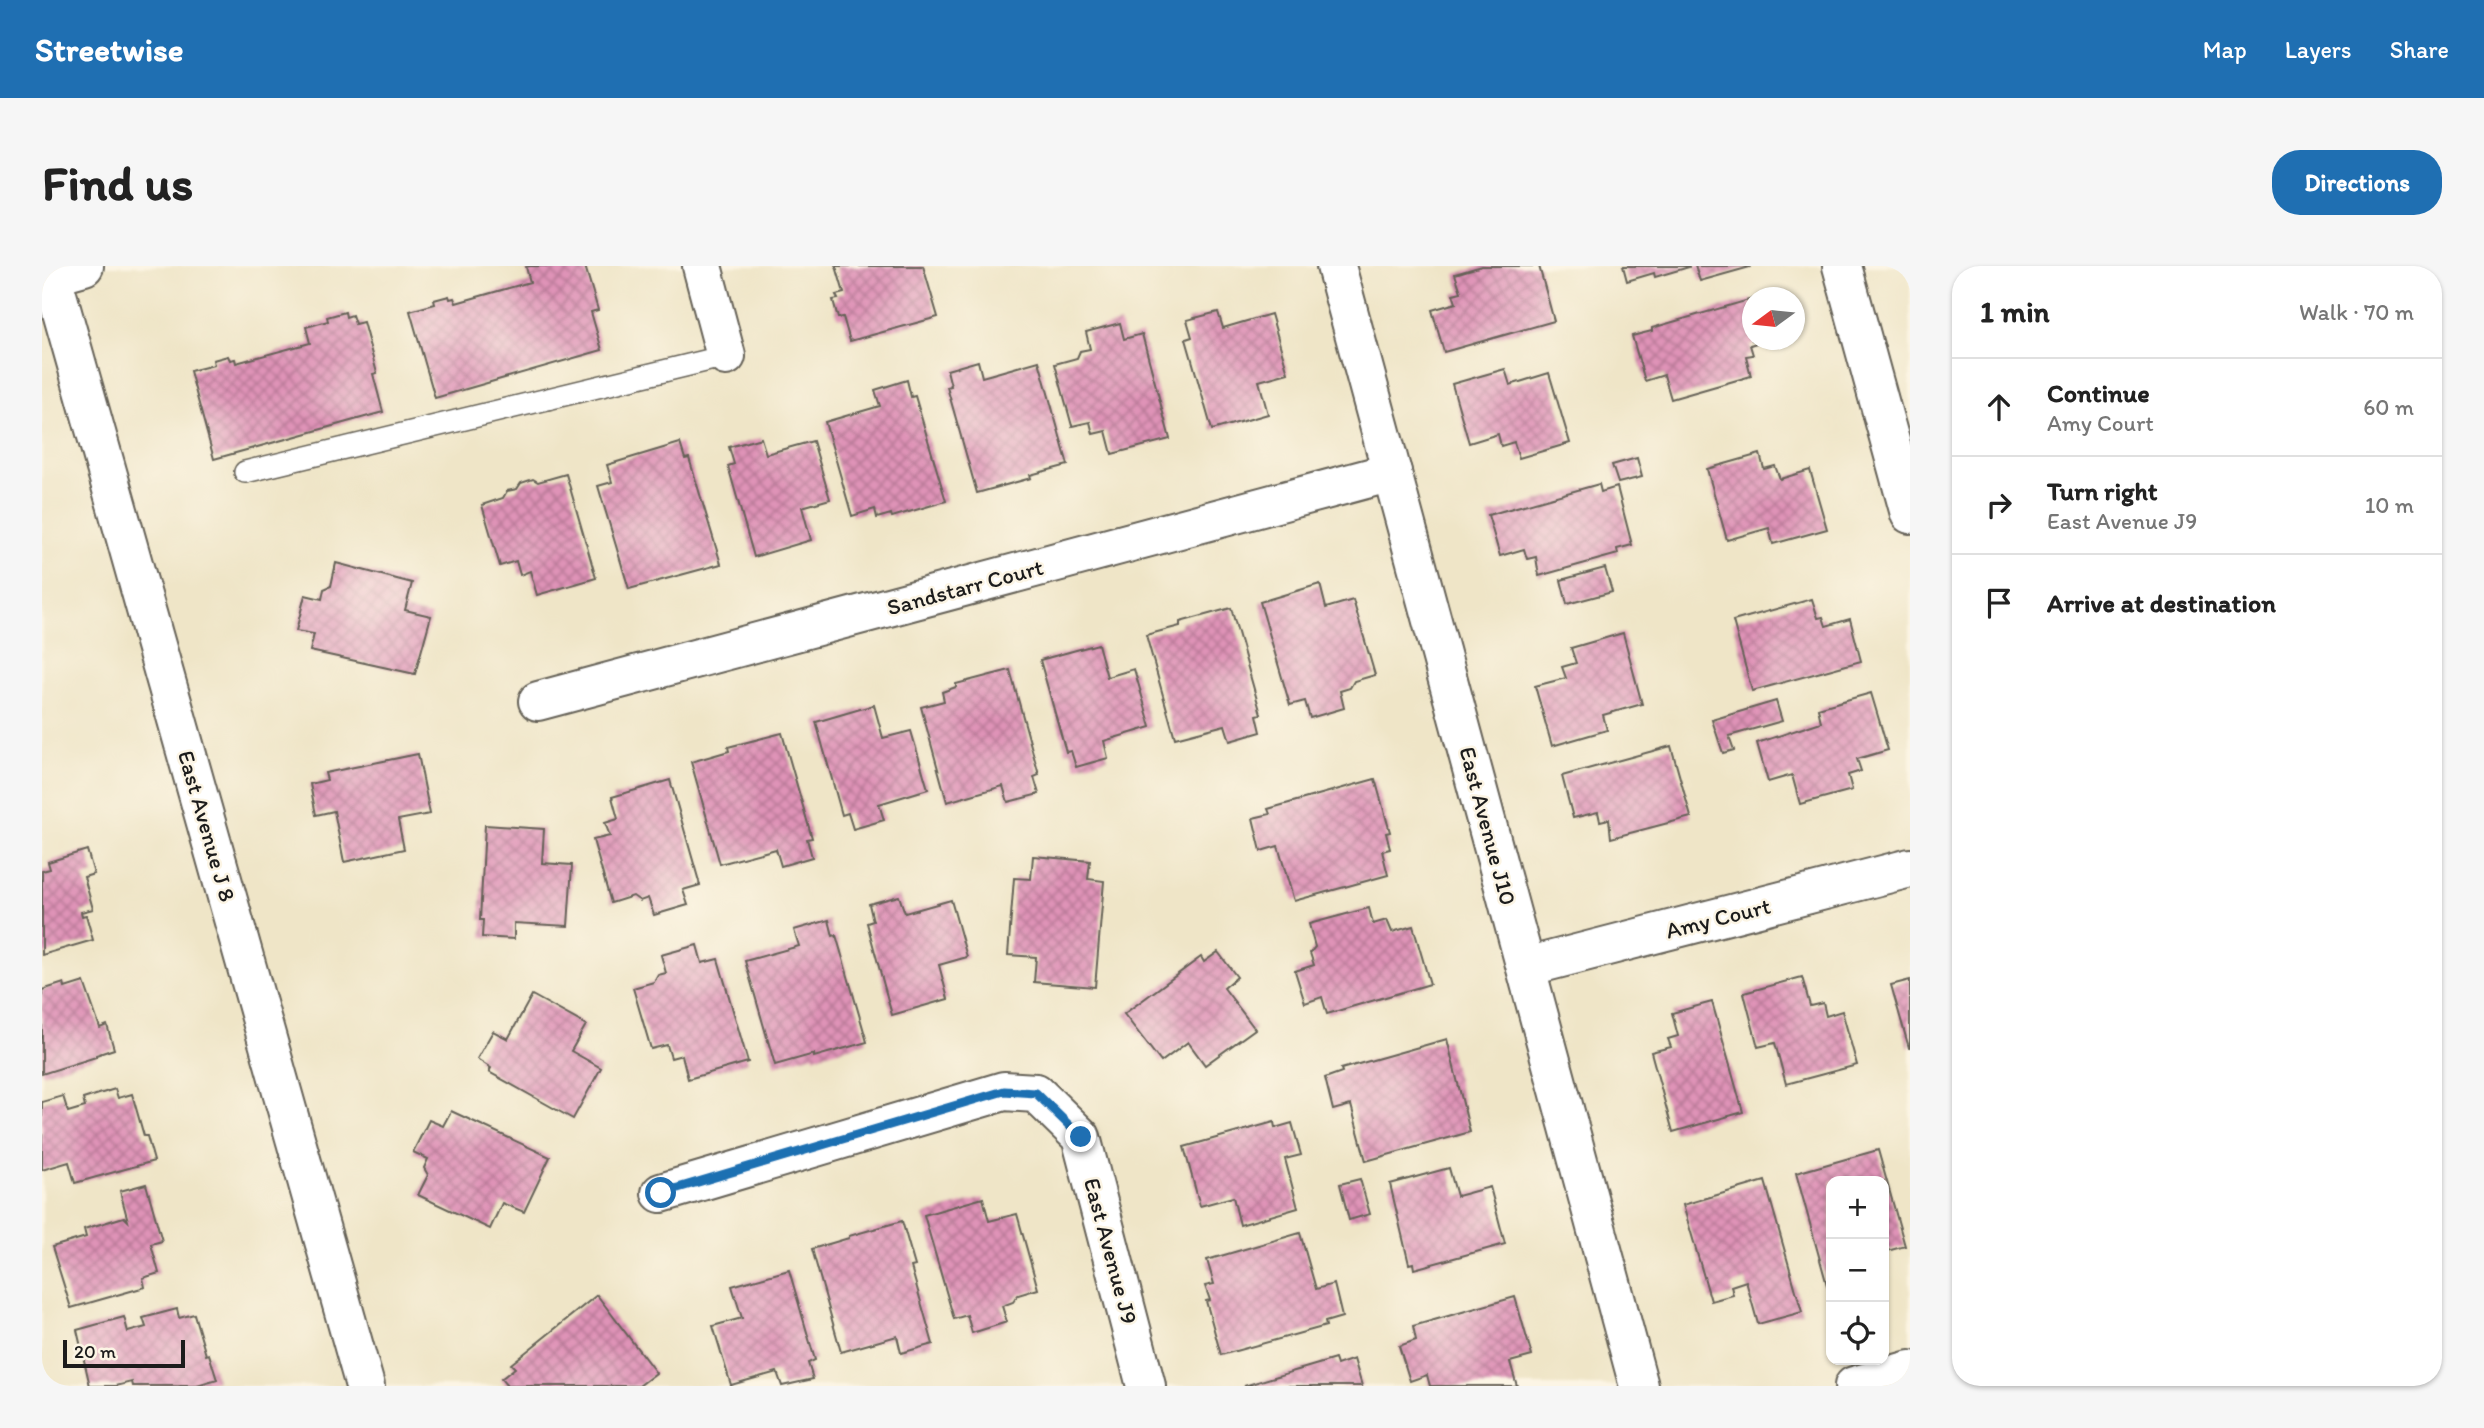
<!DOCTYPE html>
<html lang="en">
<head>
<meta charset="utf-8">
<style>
  :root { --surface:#fff; --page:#f6f6f6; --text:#222; --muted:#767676; --line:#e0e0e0; --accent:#1f6fb2 }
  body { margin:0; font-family:Itim,sans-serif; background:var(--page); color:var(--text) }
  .controls { position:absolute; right:21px; bottom:21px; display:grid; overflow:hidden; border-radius:14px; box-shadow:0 2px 5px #0004 }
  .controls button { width:63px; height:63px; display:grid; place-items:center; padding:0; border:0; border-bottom:2px solid var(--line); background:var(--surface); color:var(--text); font:35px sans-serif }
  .compass { position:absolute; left:1700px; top:21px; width:63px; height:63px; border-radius:50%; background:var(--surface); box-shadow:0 2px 5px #0004; rotate:255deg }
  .scale { position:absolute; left:21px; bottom:18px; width:122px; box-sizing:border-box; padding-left:7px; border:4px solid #1c1c1c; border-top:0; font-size:19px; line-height:24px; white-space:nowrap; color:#1c1c1c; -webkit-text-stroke:5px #fcf5e5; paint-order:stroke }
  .stop { position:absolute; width:21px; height:21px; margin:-16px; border:5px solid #1f6fb2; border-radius:50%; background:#fff }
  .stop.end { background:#1f6fb2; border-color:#fff; box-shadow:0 2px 7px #0008 }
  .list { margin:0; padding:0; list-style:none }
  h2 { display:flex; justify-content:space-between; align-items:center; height:91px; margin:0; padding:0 28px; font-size:30px }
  h2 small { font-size:23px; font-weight:400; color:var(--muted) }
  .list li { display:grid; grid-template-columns:46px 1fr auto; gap:21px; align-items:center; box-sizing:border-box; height:98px; padding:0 28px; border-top:2px solid var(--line) }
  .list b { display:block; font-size:26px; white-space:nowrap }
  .list p { margin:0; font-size:23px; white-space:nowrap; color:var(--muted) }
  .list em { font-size:23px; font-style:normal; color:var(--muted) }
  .icon { flex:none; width:38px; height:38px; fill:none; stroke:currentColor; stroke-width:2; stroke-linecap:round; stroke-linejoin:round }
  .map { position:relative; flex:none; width:1868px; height:1120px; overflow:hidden; border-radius:28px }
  header { display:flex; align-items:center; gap:42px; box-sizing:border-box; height:98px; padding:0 35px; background:var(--accent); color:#fff }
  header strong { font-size:33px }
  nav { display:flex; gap:38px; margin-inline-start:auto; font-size:24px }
  .intro { display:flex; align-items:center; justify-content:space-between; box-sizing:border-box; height:168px; padding:0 42px }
  h1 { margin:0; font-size:49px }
  .button { padding:18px 32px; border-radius:28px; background:var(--accent); color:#fff; font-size:24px; font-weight:700 }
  main { display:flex; gap:42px; padding:0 42px }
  aside { flex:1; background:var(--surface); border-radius:28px; box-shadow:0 2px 5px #0004 }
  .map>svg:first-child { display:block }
</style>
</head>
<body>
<header>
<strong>Streetwise</strong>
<nav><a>Map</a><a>Layers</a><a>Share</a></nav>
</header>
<div class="intro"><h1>Find us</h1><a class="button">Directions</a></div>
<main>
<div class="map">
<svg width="1868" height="1120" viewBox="0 0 1868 1120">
  <defs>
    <pattern id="building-cross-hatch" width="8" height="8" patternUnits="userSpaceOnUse" patternTransform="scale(1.75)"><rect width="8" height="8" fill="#df93b7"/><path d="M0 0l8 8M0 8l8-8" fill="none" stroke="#b47794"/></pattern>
  </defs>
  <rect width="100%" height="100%" fill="#fcf5e5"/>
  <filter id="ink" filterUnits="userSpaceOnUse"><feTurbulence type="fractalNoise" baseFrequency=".0143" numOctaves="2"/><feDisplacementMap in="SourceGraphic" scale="14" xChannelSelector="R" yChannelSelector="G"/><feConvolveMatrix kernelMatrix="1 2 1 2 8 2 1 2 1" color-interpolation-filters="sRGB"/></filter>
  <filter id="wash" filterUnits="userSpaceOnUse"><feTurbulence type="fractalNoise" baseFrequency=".00686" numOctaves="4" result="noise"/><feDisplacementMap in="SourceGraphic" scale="28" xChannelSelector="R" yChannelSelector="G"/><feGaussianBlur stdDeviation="1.57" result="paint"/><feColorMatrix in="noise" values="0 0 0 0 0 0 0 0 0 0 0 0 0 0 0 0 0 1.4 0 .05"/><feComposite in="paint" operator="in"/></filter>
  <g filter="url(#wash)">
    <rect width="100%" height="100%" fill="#efe5c7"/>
    <g id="blocks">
      <g fill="url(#building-cross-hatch)">
        <polygon points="488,0 543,0 556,44 549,46 560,84 393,132 368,45 393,38 392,34 407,30 408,33 412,32 414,37 488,16 484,1"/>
        <polygon points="794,0 881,0 896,51 808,75 801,51 796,52 791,34 796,33 794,29 802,27"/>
        <polygon points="1440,0 1497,0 1512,55 1402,86 1390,44 1414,37 1411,28 1419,26 1413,8"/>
        <polygon points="1581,0 1647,0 1647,1 1613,11 1612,7 1585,15"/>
        <polygon points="1653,0 1708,0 1708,1 1658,15"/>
        <polygon points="1710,33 1710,74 1724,74 1708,79 1711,89 1704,90 1709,110 1629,133 1622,109 1603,115 1590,70 1610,65 1610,62"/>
        <polygon points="303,46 304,51 310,49 313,58 321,56 335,107 331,108 341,146 172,193 148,105 172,99 171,94 186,90 188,94 193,93 194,97 268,77 264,61 286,55 285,51"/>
        <polygon points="1176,46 1181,62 1229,48 1246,107 1217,115 1226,148 1170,164 1144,73 1150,71 1145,54"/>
        <polygon points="1078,57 1082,73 1100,68 1128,173 1070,188 1064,165 1051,168 1048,156 1030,160 1013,98 1035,92 1038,85 1048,83 1044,66"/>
        <polygon points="936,95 940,111 997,95 1026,199 988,209 989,212 935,227 905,121 909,120 905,104"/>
        <polygon points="1463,103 1468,119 1507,107 1528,177 1477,192 1472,176 1459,180 1456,168 1427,177 1410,118"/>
        <polygon points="865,114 869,131 873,130 904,235 850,251 849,248 835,252 833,243 810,250 783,156 838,140 833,124"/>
        <polygon points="719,172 724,188 771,175 788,233 760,241 769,274 712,291 686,200 692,198 687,181"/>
        <polygon points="638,177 643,193 647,192 679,298 587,323 556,220 570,216 565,199"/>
        <polygon points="1718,188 1722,203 1733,200 1738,213 1768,204 1785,263 1731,278 1727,262 1685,274 1665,203"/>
        <polygon points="1595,192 1600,211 1576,217 1570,199"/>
        <polygon points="524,208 554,312 495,329 488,305 478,309 474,295 458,300 440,239 461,232 465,225 475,223 479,217 491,213 496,216"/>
        <polygon points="1557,218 1559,226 1575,221 1590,279 1575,283 1576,288 1497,310 1494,291 1485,293 1482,283 1458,290 1446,249"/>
        <polygon points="294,297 370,317 363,344 389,350 373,408 268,385 272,368 254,365 263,329 280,333 282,323 289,320"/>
        <polygon points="1563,302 1570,326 1525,338 1519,314"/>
        <polygon points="1278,318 1284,342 1311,334 1333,409 1312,415 1308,422 1298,425 1302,442 1268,452 1263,435 1248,439 1218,336"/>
        <polygon points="1770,333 1776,352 1781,351 1784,360 1808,353 1819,395 1710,425 1691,355"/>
        <polygon points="1189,342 1219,448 1215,449 1219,466 1188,475 1183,459 1133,472 1104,369 1138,360 1138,356"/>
        <polygon points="1581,367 1600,438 1561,449 1565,464 1510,480 1493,420 1524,412 1520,401 1534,397 1529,382"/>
        <polygon points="1056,378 1065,411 1092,403 1109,461 1062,475 1066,492 1034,501 1029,485 1024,486 998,394"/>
        <polygon points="968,404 997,509 992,511 997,528 966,536 961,520 905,536 879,441 902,435 900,426 914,421 914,418"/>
        <polygon points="1829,427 1846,484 1815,493 1819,505 1806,509 1810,524 1758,538 1750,509 1726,516 1715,477 1779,456 1776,442"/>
        <polygon points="1734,435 1740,455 1687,470 1692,484 1681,487 1670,454"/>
        <polygon points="832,439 841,472 869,465 886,523 837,538 842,554 811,563 806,547 800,549 774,456"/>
        <polygon points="740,467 770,572 765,573 770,591 739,600 734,583 678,598 649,496 687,485 686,481"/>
        <polygon points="1629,480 1649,551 1569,572 1567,553 1558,555 1556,546 1531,552 1520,510"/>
        <polygon points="376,488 388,548 356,554 362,583 302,596 292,545 274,549 268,518 285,514 283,507"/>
        <polygon points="1333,513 1348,566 1344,567 1348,583 1340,585 1346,609 1252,635 1236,580 1219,585 1211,552 1228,548 1226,543"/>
        <polygon points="628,514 658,619 641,624 646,639 612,649 606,632 598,635 591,630 569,637 551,574 568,570 563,557 576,553 570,531"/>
        <polygon points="443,559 502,563 500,597 530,599 526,660 472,657 472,673 440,671 441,654 438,654"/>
        <polygon points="45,584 52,608 42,611 51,643 39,646 40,650 44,649 51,674 0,689 0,605 8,603 6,596"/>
        <polygon points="991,590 1048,595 1046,613 1062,615 1053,721 992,716 994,691 966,689 972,612 989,613"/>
        <polygon points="857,630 863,647 909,634 925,691 897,699 906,733 850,749 825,657 831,655 827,638"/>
        <polygon points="1327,642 1331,658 1345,654 1350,666 1371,660 1388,718 1285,748 1280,731 1263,737 1253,705 1272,699 1268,687 1273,681 1267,658"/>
        <polygon points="787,654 791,670 794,669 825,776 772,791 772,788 733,799 703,695 757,680 752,664"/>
        <polygon points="655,679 660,697 676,693 706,796 646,813 640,789 629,792 625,779 609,783 591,722 612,716 616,709 624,707 619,689"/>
        <polygon points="1176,686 1195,711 1182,722 1213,763 1163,799 1146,776 1119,796 1082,748 1159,691 1162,696"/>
        <polygon points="1760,711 1768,740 1781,737 1784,750 1800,745 1815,799 1744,818 1733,777 1716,781 1702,727"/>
        <polygon points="1868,714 1868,782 1867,782 1849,719"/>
        <polygon points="42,716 58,762 65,759 72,783 54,789 54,791 0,808 0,724 22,717 23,722"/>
        <polygon points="490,729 544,759 529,785 559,802 531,853 447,806 449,802 435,793 451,765 466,773"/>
        <polygon points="1670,736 1701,846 1631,866 1609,786 1629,781 1626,773 1636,770 1630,747"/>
        <polygon points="1405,773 1428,866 1324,895 1309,839 1291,844 1283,812 1300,806 1299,803"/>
        <polygon points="73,823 76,832 90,828 102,870 105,870 112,895 33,917 27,896 0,904 0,836 21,830 26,846 43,841 41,833"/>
        <polygon points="409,845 508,891 482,946 460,937 448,963 376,929 386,909 382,902 386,893 371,886 387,854 401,860"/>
        <polygon points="1232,856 1233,862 1250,857 1259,889 1243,893 1256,942 1198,959 1191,931 1158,940 1142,881"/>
        <polygon points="1836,884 1863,980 1842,986 1842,915 1789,915 1788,1030 1754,907"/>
        <polygon points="1407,902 1415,930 1448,921 1463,978 1372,1003 1371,997 1367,998 1348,918"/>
        <polygon points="1318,913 1328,948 1307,954 1298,918"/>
        <polygon points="1723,915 1760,1046 1716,1058 1704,1015 1689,1020 1691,1029 1669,1035 1641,939"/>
        <polygon points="104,918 120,975 109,978 117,1007 101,1012 103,1021 29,1042 10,981 44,971 42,963 82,951 86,955 78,925"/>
        <polygon points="941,932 947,955 975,948 996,1023 976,1029 971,1036 960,1040 965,1056 930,1067 925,1049 912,1053 882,949"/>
        <polygon points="860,955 873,1000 869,1001 891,1078 859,1087 855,1070 799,1086 770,983 807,972 807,970"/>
        <polygon points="1258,967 1274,1023 1292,1018 1300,1051 1283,1056 1284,1060 1179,1089 1164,1035 1168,1034 1163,1020 1172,1018 1165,994"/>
        <polygon points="747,1004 773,1094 766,1097 771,1113 740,1120 735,1106 689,1119 671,1060 700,1052 690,1020"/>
        <polygon points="555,1029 614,1107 597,1120 465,1120 459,1113 473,1102 469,1098"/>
        <polygon points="1473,1031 1490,1090 1468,1096 1475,1120 1388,1120 1385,1109 1368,1115 1357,1080 1374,1074 1371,1060"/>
        <polygon points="135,1043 137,1052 152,1048 164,1089 167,1088 175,1114 155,1120 91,1120 90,1116 74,1120 48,1120 35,1064 82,1051 86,1066 104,1061 101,1052"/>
        <polygon points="1293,1093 1295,1099 1312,1093 1320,1120 1202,1120"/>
      </g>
    </g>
  </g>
  <g filter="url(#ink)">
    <use href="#blocks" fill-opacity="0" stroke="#666258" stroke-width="2"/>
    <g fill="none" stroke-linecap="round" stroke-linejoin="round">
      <defs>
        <polyline id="service" points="203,206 684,90"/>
        <g id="minor">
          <polyline points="660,0 684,90"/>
          <polyline points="1294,0 1597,1120"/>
          <polyline points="1800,0 1868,248"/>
          <polyline points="10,9 42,0"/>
          <polyline points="496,435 1350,206"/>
          <polyline points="1484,701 1868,602"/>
          <polyline points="619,927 962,825 994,827 1039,871 1104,1120"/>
          <polyline points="1812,1120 1868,1104"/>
        </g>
        <polyline id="tertiary" points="7,0 323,1120"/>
      </defs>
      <use href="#service" stroke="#666258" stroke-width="24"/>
      <use href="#minor" stroke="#666258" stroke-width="42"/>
      <use href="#tertiary" stroke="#666258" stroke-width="42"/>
      <use href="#service" stroke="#fff" stroke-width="21"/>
      <use href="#minor" stroke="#fff" stroke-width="38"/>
      <use href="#tertiary" stroke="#fff" stroke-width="38"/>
    </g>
  </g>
  <g fill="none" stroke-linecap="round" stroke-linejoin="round" filter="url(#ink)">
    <polyline stroke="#1f6fb2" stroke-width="9" points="619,927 962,825 994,827 1039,871"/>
  </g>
  <g text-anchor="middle" stroke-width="5" stroke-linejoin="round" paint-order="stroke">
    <g font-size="23" fill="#1c1c1c" stroke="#fcf5e5">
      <text transform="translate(923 321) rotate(-15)" y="8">Sandstarr Court</text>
      <text transform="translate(165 560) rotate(74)" y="8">East Avenue J 8</text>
      <text transform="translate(1446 560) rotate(75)" y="8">East Avenue J10</text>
      <text transform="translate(1676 652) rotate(-14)" y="8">Amy Court</text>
      <text transform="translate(1069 985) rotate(75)" y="8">East Avenue J9</text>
    </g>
  </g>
</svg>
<div class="controls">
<button>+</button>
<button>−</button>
<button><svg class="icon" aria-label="locate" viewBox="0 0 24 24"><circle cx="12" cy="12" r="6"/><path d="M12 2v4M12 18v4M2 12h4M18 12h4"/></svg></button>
</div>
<svg class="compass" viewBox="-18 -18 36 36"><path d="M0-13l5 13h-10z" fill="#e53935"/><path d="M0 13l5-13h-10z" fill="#767676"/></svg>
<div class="scale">20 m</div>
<div class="stop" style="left:619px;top:927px"></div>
<div class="stop end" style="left:1039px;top:871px"></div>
</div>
<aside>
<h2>1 min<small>Walk · 70 m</small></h2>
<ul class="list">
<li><svg class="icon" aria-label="ahead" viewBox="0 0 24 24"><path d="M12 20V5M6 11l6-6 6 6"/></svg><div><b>Continue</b><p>Amy Court</p></div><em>60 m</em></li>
<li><svg class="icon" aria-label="right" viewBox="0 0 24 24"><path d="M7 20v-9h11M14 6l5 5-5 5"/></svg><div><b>Turn right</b><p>East Avenue J9</p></div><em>10 m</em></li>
<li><svg class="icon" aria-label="arrive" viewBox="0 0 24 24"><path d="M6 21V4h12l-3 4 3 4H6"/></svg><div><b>Arrive at destination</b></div></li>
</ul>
</aside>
</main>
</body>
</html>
